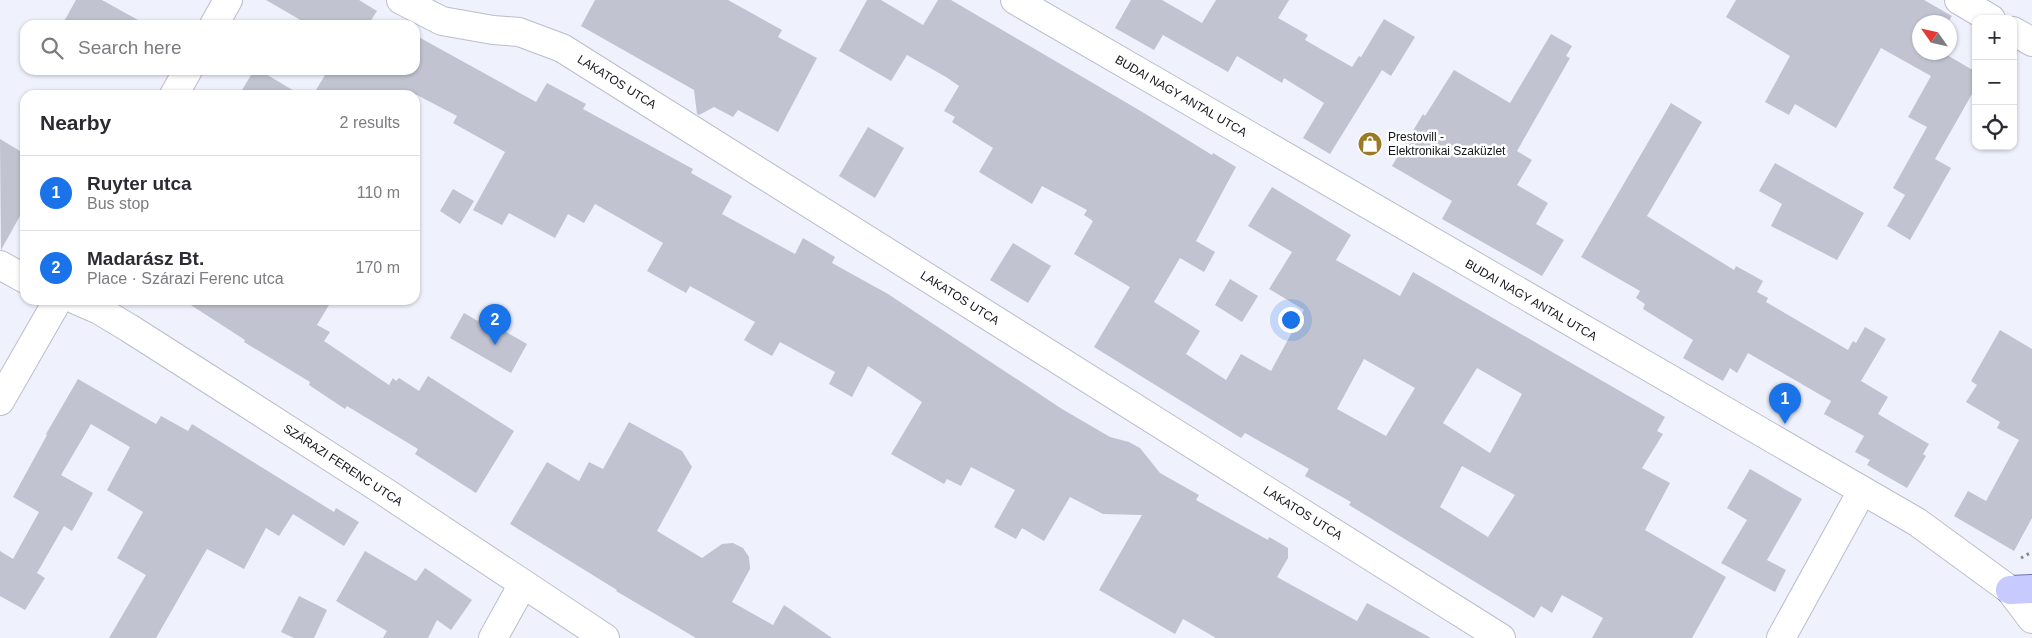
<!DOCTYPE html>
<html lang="en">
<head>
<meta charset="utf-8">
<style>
  :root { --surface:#fff; --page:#f7f7f7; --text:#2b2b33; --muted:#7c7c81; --line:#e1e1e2; --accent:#1a73e8 }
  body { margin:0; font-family:Arial,sans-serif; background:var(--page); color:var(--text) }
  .controls { position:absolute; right:15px; top:15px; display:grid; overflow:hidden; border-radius:10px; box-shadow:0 1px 4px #0004 }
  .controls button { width:45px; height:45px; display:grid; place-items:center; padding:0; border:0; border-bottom:1px solid var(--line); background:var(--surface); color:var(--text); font:25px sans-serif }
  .compass { position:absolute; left:1912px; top:15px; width:45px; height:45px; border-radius:50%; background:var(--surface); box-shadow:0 1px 4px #0004; rotate:304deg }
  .you { position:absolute; left:1290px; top:319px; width:18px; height:18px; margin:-12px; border:4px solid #fff; border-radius:50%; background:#1a73e8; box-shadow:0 0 0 8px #1a73e833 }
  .badge { display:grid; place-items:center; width:32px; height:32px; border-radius:50%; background:var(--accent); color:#fff; font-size:16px; font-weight:700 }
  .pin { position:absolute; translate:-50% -41px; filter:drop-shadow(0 1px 2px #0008) }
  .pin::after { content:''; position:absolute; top:26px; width:18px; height:15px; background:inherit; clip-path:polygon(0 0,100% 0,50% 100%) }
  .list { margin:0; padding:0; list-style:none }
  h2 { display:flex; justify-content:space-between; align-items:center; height:65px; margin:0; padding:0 20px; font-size:21px }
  h2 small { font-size:16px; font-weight:400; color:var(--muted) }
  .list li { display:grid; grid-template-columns:32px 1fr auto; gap:15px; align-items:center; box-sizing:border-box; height:75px; padding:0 20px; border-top:1px solid var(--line) }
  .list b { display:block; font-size:19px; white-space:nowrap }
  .list p { margin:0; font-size:16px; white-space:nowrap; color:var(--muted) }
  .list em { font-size:16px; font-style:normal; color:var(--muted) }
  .icon { flex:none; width:28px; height:28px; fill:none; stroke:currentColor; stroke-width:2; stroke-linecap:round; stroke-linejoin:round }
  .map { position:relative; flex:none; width:2032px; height:638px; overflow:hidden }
  .search { position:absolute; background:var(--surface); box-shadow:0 1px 4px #0004; left:20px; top:20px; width:400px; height:55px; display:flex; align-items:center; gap:12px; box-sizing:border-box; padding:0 18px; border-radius:15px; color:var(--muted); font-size:19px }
  .panel { position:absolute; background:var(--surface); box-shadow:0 1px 4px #0004; left:20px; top:90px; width:400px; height:215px; border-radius:15px }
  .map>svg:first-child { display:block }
</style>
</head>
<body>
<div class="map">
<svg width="2032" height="638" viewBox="0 0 2032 638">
  <rect width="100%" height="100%" fill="#eff1fd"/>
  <g fill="#c1c3d1" fill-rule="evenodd">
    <polygon points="76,0 102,0 147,25 62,25"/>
    <polygon points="266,0 359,0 377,11 368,25 309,25"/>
    <polygon points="595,0 728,0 782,30 778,37 817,58 778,132 738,110 733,117 714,107 699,115 697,114 694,90 581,26"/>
    <path d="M867 0H881L923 25 938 0H951L1144 113 1212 155 1213 153 1236 167 1196 241 1215 252 1204 272 1180 258 1154 302 1200 331 1186 354 1226 380 1241 354 1271 371 1304 310 1269 289 1292 252 1248 226 1272 187 1351 235 1336 260 1400 296 1413 272 1665 417 1657 431 1663 434 1642 468 1670 483 1645 530 1726 577 1692 638H1592L1603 618 1562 595 1552 613 1541 606 1534 618 1349 505 1351 502 1305 476 1309 469 1245 433 1241 438 1094 347 1130 287 1074 254 1093 221 1084 215 1087 210 1042 186 1032 204 979 172 993 148 952 122 955 117 944 111 959 86 946 77 907 55 891 81 839 51ZM1364 359 1415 388 1386 436 1337 409ZM1477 368 1522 394 1490 453 1443 423ZM1462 466 1515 495 1488 537 1440 507Z"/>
    <polygon points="1131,0 1162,0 1202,23 1216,0 1289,0 1278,18 1308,35 1305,40 1352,67 1359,56 1361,57 1384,19 1415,37 1391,76 1382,70 1330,154 1303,138 1324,103 1284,78 1282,83 1237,56 1228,72 1163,35 1154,50 1115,28"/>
    <polygon points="1736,0 1924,0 1952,16 1948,22 1920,22 1920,52 1942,52 1976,72 1976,87 1935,159 1951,168 1910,240 1887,226 1905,195 1893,188 1927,127 1908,117 1931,76 1881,48 1836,128 1795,104 1789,115 1765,102 1790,56 1726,17"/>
    <polygon points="1551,34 1572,46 1566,56 1570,58 1517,151 1532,160 1517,185 1548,203 1536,224 1564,240 1542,276 1442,219 1452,201 1392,166 1423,114 1425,116 1454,70 1510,103"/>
    <polygon points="415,35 536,102 547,83 586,104 583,109 693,169 691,173 732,196 722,214 795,254 803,238 835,257 832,263 888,294 1062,409 1110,437 1129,442 1140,448 1160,473 1199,495 1196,500 1268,540 1269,537 1288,548 1288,558 1277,577 1357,621 1367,603 1431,638 1216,638 1183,619 1175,634 1099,590 1142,515 1103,514 1070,497 1044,541 1022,528 1016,539 994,527 1015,490 971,467 961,486 947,479 944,484 891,454 922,402 868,366 852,397 829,384 835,372 780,342 772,356 744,340 755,322 690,286 686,293 647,271 663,243 595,204 584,223 568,214 555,238 509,213 502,225 473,210 505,152 453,123 457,116 417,95 313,95 328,70 415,70"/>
    <polygon points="254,70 259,70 301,95 239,95"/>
    <polygon points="1671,103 1702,122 1647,216 1734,270 1736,266 1763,281 1757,292 1768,298 1766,302 1848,350 1853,341 1856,343 1865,327 1886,339 1861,381 1888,397 1878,414 1929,444 1923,454 1926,456 1907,488 1867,465 1870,460 1855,452 1864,436 1824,414 1831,401 1748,353 1737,373 1730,368 1723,381 1683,358 1693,340 1643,309 1645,304 1636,298 1640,291 1581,257"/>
    <polygon points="868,127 904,148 875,198 839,176"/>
    <polygon points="0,139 25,154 25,207 1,250"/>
    <polygon points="1775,163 1864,213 1837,260 1771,226 1782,204 1759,191"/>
    <polygon points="453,189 474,201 460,224 440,211"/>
    <polygon points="1013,243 1051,266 1028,303 990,280"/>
    <polygon points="1230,279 1258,296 1242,322 1215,305"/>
    <polygon points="183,300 332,300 317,325 330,332 324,341 389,385 393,378 396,381 399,378 419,391 428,376 514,431 476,493 415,454 418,449 347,406 345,409 309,385 310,382 244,342 245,340"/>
    <polygon points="464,313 478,321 480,317 527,344 511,373 450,338"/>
    <polygon points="2000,330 2032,349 2032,518 2014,551 1954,516 1968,491 1986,501 2019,440 1997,428 2000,422 1966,402 1977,385 1971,381"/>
    <polygon points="78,379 156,424 161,416 188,431 192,424 334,512 336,508 359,522 344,546 293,514 279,536 266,528 244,569 207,549 156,638 109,638 146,575 117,558 143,512 107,490 130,447 91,424 61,475 93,493 72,531 64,526 37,573 45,578 25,610 0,596 0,551 13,559 39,512 13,497 47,435 46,434"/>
    <polygon points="629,422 682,451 692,467 657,531 702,558 722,544 733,543 743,548 749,557 750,569 732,602 773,625 784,605 832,638 696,638 616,591 617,590 510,524 547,462 579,481 589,462 603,469"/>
    <polygon points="1750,469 1802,499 1767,560 1786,570 1775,592 1721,563 1747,520 1727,508"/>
    <polygon points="365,551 416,581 425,568 472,600 451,630 437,620 428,638 383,638 387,631 336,601"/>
    <polygon points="299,596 327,610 314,638 294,638 281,632"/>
  </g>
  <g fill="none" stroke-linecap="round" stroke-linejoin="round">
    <defs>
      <g id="street">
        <polyline points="401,0 442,21 493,30 519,32 562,48 1501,638"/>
        <polyline points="1959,0 1991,19"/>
        <polyline points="214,25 228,0"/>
        <polyline points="2013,31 2032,42"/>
        <polyline points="174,95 188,70"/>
        <polyline points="0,265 25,279"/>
        <polyline points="76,300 99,310 129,328 223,388 385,492 605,638"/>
        <polyline points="0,401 58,300"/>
        <polyline points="493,638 523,584"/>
        <polyline points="1781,638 1862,491"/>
      </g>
      <polyline id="secondary" points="1015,0 1917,522 2010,590 2032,619"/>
      <polyline id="primary" points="2010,590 2032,589"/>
    </defs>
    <use href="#street" stroke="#bbbdcc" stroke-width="30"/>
    <use href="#secondary" stroke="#bbbdcc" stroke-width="30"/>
    <use href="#primary" stroke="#6f74ae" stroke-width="30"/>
    <polyline stroke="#84868e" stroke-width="3" stroke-dasharray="2.5 4" stroke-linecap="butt" points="2021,558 2032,552"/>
    <use href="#street" stroke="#fff" stroke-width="28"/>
    <use href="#secondary" stroke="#fff" stroke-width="28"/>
    <use href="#primary" stroke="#c6cafe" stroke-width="28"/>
  </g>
  <defs>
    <symbol id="shop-disc" viewBox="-11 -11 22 22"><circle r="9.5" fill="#9c7a25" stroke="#fff"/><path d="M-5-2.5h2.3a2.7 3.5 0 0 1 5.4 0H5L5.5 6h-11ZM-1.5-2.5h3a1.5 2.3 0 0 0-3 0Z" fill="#fff"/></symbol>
  </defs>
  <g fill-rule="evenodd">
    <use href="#shop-disc" x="1356" y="130" width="28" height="28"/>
  </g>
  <g text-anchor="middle" stroke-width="5" stroke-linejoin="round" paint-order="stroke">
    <g font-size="12" fill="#14151a" stroke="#fff">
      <text transform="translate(617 82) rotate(32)" y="4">LAKATOS UTCA</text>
      <text transform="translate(1181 96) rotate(30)" y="4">BUDAI NAGY ANTAL UTCA</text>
      <text transform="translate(960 298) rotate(32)" y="4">LAKATOS UTCA</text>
      <text transform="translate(1531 300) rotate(30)" y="4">BUDAI NAGY ANTAL UTCA</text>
      <text transform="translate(343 465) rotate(33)" y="4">SZÁRAZI FERENC UTCA</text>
      <text transform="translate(1303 513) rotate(32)" y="4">LAKATOS UTCA</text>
    </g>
    <g font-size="12" fill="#14151a" stroke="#fff" text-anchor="start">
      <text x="1388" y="141">Prestovill -<tspan x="1388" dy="14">Elektronikai Szaküzlet</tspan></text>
    </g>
  </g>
</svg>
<div class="controls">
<button>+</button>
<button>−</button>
<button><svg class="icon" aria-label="locate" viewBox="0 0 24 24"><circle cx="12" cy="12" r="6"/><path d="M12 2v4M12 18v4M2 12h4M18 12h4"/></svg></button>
</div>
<svg class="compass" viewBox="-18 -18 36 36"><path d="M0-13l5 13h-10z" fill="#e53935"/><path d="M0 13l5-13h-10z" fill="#7c7c81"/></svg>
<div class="you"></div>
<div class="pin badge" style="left:1785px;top:424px">1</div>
<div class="pin badge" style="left:495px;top:345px">2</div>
<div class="search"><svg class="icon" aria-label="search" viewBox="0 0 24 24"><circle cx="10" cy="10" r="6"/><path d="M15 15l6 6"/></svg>Search here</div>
<section class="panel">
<h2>Nearby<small>2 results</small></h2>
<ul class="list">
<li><span class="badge">1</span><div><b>Ruyter utca</b><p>Bus stop</p></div><em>110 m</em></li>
<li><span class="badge">2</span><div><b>Madarász Bt.</b><p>Place · Szárazi Ferenc utca</p></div><em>170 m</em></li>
</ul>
</section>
</div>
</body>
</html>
